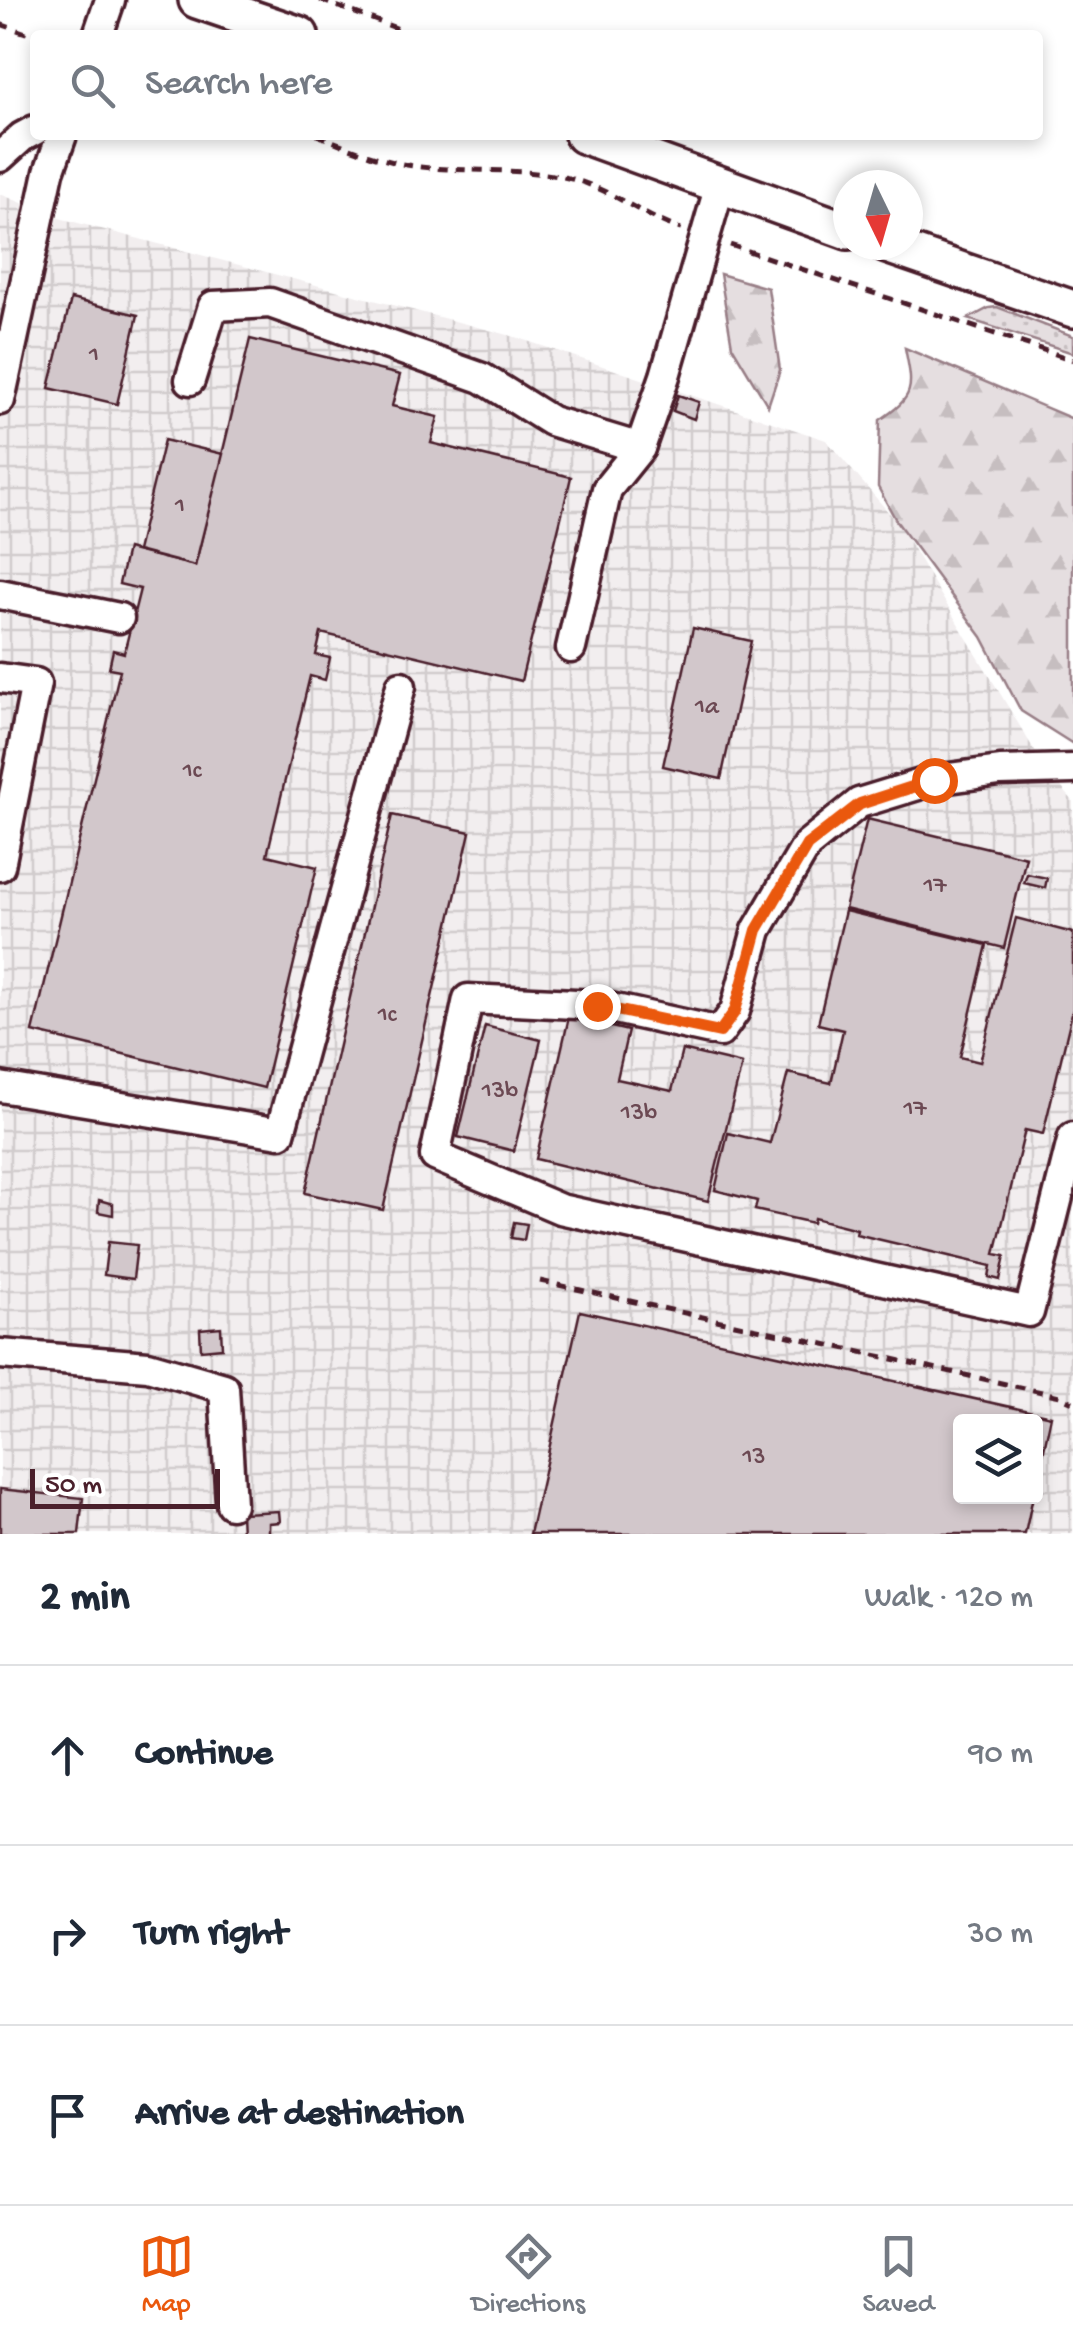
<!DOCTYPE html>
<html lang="en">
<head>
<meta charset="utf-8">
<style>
  :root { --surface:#fff; --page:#f2f2f3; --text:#1f2937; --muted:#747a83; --line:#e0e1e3; --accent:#ea580c }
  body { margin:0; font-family:"Gochi Hand",sans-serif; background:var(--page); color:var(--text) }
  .controls { position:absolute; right:30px; bottom:30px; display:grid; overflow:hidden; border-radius:10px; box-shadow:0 5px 15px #0003 }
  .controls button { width:90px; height:90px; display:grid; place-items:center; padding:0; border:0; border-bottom:2px solid var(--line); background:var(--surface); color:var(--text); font:50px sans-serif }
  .compass { position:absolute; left:833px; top:170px; width:90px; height:90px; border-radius:50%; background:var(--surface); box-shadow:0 5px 15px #0003; rotate:175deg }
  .scale { position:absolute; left:30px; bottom:25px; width:190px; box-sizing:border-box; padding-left:10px; border:5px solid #4a1f2b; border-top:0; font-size:28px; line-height:35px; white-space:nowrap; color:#4a1f2b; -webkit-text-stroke:8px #fff; paint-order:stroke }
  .stop { position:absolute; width:30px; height:30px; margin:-22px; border:8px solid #ea580c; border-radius:50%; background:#fff }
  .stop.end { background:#ea580c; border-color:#fff; box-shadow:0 2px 10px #0008 }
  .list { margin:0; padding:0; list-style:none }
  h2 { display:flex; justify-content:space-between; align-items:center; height:130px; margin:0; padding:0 40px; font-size:42px }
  h2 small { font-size:32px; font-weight:400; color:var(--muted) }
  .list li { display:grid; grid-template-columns:65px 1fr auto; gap:30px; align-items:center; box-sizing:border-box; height:180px; padding:0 40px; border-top:2px solid var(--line) }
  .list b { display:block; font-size:38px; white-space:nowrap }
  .list em { font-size:32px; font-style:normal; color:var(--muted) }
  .icon { flex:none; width:55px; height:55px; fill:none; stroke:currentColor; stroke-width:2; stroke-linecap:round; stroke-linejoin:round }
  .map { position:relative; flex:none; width:1073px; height:1534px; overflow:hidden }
  .search { position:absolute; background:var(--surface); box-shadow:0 5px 15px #0003; left:30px; right:30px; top:30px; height:110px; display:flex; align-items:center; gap:25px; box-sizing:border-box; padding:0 35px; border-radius:10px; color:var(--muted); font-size:38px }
  .sheet { height:670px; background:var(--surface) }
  nav { display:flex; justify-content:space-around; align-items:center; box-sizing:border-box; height:140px; border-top:2px solid var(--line); background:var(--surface); font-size:28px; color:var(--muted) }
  nav a { display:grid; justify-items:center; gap:5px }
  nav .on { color:var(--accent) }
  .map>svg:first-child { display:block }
</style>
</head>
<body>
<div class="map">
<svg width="1073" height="1534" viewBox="0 0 1073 1534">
  <defs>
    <pattern id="industrial-grid" width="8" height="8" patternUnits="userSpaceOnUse" patternTransform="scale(2.5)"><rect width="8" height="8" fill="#f2eeef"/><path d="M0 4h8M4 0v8" fill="none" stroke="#d1cccd"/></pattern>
    <pattern id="grass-dots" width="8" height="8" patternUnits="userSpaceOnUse" patternTransform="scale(2.5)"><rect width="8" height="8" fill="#e5dee0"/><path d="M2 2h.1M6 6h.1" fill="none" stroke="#c6bec0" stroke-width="1.8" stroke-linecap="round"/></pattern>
    <pattern id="forest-firs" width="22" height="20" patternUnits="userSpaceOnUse" patternTransform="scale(2.5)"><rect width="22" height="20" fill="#e5dee0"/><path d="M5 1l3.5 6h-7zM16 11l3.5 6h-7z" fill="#c6bec0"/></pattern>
  </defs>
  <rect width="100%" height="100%" fill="#fff"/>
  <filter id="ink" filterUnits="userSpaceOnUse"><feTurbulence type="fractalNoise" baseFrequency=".01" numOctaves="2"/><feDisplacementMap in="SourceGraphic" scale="20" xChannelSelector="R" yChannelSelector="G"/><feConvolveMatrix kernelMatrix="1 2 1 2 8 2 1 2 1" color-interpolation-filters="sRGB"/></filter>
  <g filter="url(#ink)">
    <path fill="url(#industrial-grid)" fill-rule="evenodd" d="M0 194 59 218 512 336 826 440 897 522 1045 768 1073 801V1534H0ZM960 1422H1036V1496H960Z"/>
    <polygon fill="url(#grass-dots)" stroke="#987e86" stroke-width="2.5" points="997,307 1073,336 1073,353 968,319 989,308"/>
    <g fill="url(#forest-firs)" stroke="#987e86" stroke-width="2.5">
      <polygon points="720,274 768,288 780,370 768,406 732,346"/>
      <path d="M905 348 1073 419V744L1021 711 982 637 897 522 878 487 880 420C916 396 913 388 905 348Z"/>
    </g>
    <g fill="#d2c7cb" stroke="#4a1f2b" stroke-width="2.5">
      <polygon points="71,299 138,315 117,404 49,388"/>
      <polygon points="250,339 400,375 392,406 438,417 431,443 571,477 521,681 321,633 316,655 330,658 325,680 310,676 267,855 317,867 264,1088 33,1032 120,670 109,668 113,650 124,653 140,589 119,584 127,549 195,566"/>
      <polygon points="678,395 699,402 694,419 673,411"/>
      <polygon points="164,440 223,454 195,566 137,551"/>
      <polygon points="693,628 751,641 721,779 663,766"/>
      <polygon points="392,815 470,832 383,1210 305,1193"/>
      <polygon points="867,819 1026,857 1004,948 845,909"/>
      <polygon points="1027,874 1047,878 1045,888 1024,883"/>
      <polygon points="845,911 987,945 960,1057 980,1062 1016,918 1073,933 1073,1009 1043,1134 1025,1130 995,1254 1005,1256 1000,1280 989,1277 991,1266 856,1234 857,1229 814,1218 813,1223 755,1210 757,1201 715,1190 728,1133 770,1143 788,1073 831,1083 843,1030 818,1024"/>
      <polygon points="569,1017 628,1031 617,1079 672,1091 682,1050 742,1064 708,1201 536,1159"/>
      <polygon points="485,1026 541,1040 514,1151 458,1137"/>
      <polygon points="99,1200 113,1204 113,1215 98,1212"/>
      <polygon points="514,1222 527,1224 524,1240 511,1238"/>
      <polygon points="108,1242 137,1245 133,1279 104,1275"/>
      <polygon points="580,1311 1051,1416 1036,1487 1036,1422 960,1422 960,1496 1033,1496 1025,1534 530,1534"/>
      <polygon points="221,1327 222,1348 201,1350 200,1329"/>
      <polygon points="0,1489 83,1498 79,1534 0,1534"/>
      <polygon points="279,1511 280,1522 269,1523 269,1533 242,1534 241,1513"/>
    </g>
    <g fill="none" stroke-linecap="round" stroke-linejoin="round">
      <defs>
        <g id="minor">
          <polyline points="98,35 110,0"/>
          <polyline points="0,157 22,137 35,130"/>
          <polyline points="190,380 213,306 270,303 482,378 551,421 640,448"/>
          <polyline points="0,400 49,172 62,135"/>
          <polyline points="0,594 119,618"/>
          <polyline points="571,648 607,489 640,448 665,376 720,185"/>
          <polyline points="0,678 36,683 0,866"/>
          <polyline points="1073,769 1000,771 934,780 859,803 807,845 757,930 735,1011 720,1032 597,1005 468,999 435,1156 560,1209 1029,1312 1073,1137"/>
          <polyline points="0,1087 280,1133 401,686"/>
          <polyline points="0,1354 148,1366 224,1388 231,1504"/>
        </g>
        <g id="major">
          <polyline points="197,0 300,35"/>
          <polyline points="583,135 848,231"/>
          <polyline points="887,245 1073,309"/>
        </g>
      </defs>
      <use href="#minor" stroke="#4a1f2b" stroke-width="35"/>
      <use href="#major" stroke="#4a1f2b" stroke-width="42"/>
      <g stroke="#4a1f2b" stroke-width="5" stroke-dasharray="10 8" stroke-linecap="butt">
        <polyline points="320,0 415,35"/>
        <polyline points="0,24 35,36"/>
        <path d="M317 135C348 147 380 161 413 166 463 173 520 167 568 178 613 189 640 216 681 229"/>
        <polyline points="730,245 1073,360"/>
        <polyline points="540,1281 1060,1396 1073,1402"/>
      </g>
      <use href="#minor" stroke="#fff" stroke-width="28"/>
      <use href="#major" stroke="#fff" stroke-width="35"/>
    </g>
  </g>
  <g fill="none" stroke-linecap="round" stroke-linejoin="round" filter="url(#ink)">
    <polyline stroke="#ea580c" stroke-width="12" points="597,1006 720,1032 735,1011 757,930 807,845 860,804 934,780"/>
  </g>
  <g text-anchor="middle" stroke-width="9" stroke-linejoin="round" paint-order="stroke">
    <g font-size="25" fill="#6c4953">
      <text x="94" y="361">1</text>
      <text x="180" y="512">1</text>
      <text x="707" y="713">1a</text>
      <text x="192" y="777">1c</text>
      <text x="935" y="892">17</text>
      <text x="387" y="1021">1c</text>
      <text x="500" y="1097">13b</text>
      <text x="915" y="1115">17</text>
      <text x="639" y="1119">13b</text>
      <text x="754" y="1463">13</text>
    </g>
  </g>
</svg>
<div class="controls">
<button><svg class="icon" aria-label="layers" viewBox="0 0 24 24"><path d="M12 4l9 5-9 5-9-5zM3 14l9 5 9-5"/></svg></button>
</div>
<svg class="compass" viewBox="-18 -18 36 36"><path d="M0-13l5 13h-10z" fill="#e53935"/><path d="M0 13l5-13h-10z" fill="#747a83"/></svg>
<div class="scale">50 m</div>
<div class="stop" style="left:934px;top:780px"></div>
<div class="stop end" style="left:597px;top:1006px"></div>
<div class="search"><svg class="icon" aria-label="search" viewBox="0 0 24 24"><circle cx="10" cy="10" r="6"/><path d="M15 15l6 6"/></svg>Search here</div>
</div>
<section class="sheet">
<h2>2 min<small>Walk · 120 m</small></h2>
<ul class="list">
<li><svg class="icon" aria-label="ahead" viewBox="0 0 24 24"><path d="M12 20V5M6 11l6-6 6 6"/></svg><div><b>Continue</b></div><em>90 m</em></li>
<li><svg class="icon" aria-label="right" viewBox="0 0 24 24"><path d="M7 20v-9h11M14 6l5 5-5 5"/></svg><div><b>Turn right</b></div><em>30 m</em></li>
<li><svg class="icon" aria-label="arrive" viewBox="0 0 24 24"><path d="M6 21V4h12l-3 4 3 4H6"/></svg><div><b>Arrive at destination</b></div></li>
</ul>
</section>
<nav>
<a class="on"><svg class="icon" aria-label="map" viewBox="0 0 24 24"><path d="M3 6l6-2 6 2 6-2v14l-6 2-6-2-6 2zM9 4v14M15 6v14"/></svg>Map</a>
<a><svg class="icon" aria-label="directions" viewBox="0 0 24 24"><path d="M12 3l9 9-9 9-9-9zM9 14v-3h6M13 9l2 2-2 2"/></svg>Directions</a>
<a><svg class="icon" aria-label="saved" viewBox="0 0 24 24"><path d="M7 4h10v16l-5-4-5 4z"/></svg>Saved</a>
</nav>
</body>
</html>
